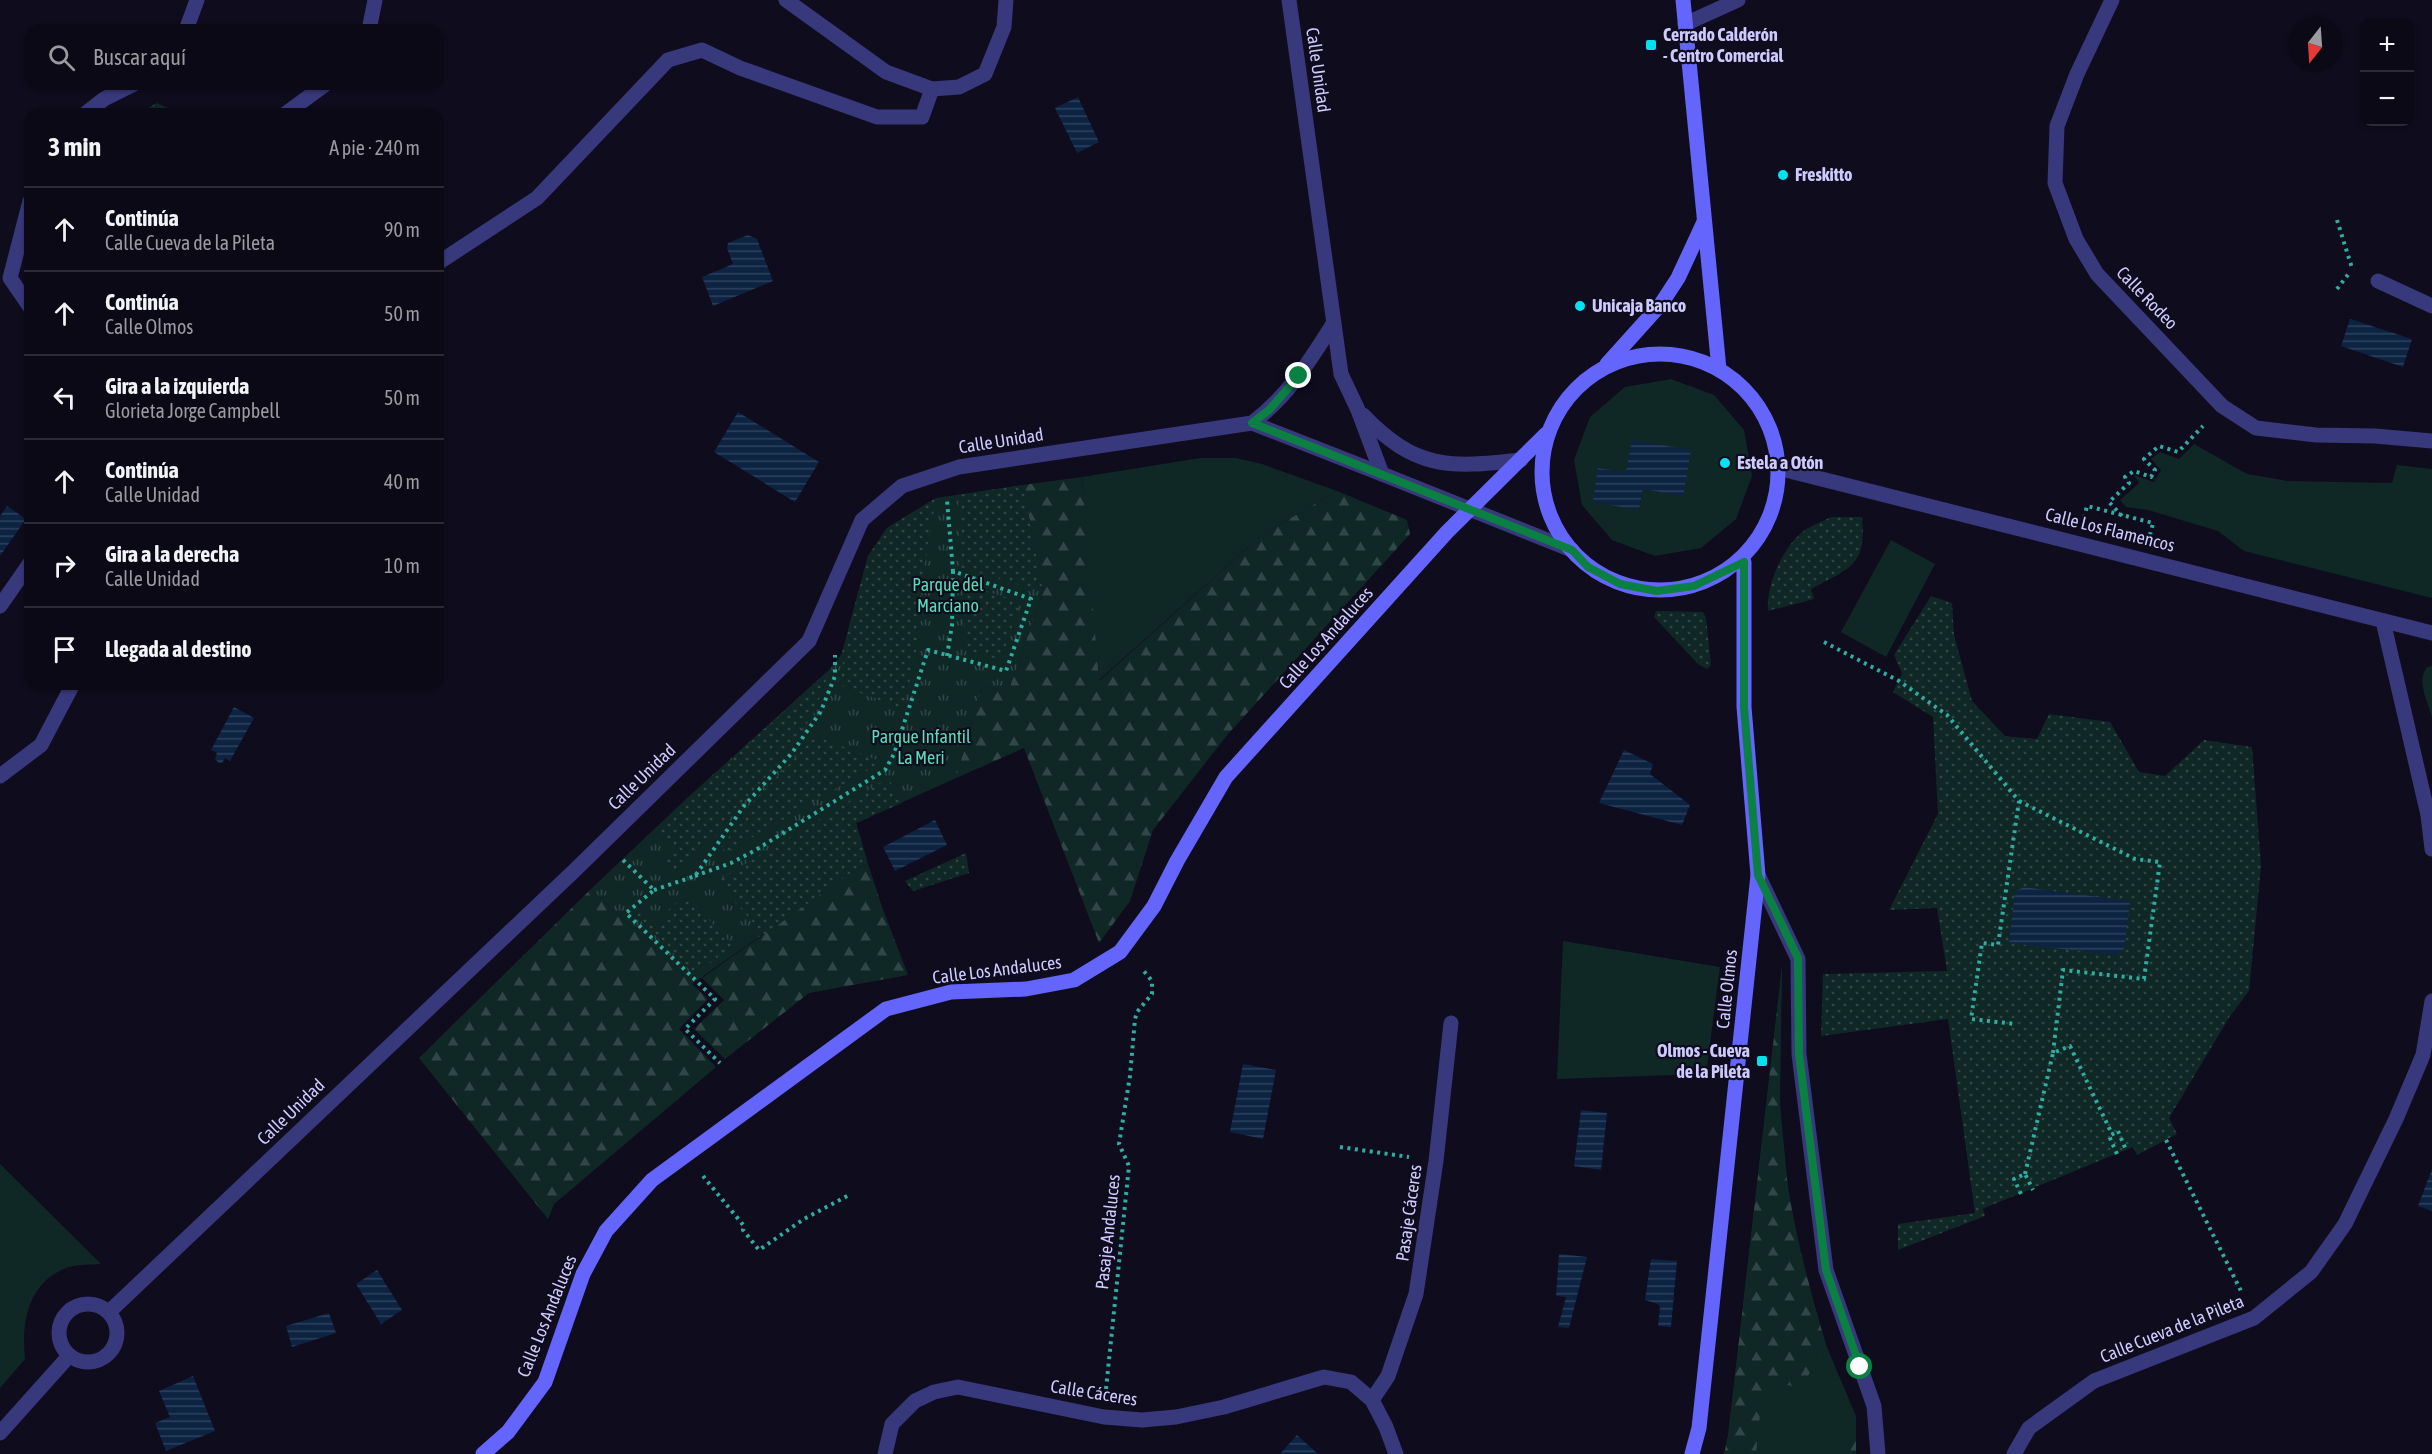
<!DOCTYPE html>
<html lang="es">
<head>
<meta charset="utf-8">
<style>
  :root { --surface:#0b0916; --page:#191723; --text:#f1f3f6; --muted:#9a9aa1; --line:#2b2a35 }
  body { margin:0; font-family:"Asap Condensed",sans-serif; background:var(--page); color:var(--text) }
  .controls { position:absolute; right:18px; top:18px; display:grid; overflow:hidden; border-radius:12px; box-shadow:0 2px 4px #0004 }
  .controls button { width:54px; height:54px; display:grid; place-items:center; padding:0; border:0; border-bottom:2px solid var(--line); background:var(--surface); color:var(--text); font:30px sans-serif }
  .compass { position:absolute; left:2288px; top:18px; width:54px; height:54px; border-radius:50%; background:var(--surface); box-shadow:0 2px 4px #0004; rotate:197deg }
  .stop { position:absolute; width:18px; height:18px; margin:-14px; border:4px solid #0b8043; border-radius:50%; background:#fff }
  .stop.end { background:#0b8043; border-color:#fff; box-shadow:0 2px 6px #0008 }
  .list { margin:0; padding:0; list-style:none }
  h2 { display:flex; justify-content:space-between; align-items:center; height:78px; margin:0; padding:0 24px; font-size:26px }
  h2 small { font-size:20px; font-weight:400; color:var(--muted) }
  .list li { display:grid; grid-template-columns:39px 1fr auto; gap:18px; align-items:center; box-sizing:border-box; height:84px; padding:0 24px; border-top:2px solid var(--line) }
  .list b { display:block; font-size:22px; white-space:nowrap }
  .list p { margin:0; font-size:20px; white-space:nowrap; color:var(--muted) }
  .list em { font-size:20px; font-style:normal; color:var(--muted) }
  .icon { flex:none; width:33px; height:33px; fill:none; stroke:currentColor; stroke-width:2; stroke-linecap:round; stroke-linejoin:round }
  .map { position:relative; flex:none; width:2432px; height:1454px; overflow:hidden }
  .search { position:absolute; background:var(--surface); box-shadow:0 2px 4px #0004; left:24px; top:24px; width:420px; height:66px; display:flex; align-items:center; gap:15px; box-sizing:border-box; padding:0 21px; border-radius:18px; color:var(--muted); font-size:22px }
  .panel { position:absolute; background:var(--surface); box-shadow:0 2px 4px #0004; left:24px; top:108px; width:420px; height:582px; border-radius:18px }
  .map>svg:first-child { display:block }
</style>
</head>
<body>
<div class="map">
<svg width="2432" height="1454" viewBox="0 0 2432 1454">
  <defs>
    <pattern id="forest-firs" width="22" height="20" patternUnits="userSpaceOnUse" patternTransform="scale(1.5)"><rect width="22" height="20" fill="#0f2826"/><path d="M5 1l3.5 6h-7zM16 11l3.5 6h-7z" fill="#314647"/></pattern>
    <pattern id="park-tufts" width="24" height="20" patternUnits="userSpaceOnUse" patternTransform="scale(1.5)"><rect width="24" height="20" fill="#0f2826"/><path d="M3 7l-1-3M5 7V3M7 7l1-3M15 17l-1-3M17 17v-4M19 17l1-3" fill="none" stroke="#314647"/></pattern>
    <pattern id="garden-dots" width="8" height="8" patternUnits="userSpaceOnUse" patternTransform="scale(1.5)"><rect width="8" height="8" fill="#0f2826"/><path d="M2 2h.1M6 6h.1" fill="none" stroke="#314647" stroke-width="1.8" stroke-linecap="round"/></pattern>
    <pattern id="water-rules" width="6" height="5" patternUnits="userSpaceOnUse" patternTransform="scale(1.5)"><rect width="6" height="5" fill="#0c2342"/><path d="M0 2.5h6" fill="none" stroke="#2e425e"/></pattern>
  </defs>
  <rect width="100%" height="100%" fill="#0f0c1e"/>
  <g fill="#0f2826" fill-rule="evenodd">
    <path d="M1671 379 1714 395 1744 430 1752 476 1736 519 1701 548 1655 556 1612 540 1582 505 1574 460 1590 417 1625 387ZM1598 468 1626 473 1643 489 1639 509Z"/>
    <polygon points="2194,444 2247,474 2288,481 2392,483 2397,465 2432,469 2432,598 2244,551 2218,531 2148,510 2126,507 2120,500 2139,483 2134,475 2154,482 2161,470 2151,459 2160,452 2179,459"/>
    <polygon points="1200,458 1236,458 1262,464 1337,491 1262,535 1098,681 1082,477"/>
    <polygon points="1891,540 1935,564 1886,657 1841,632"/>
    <path d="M2432 666V717C2428 702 2416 681 2427 667Z"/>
    <polygon points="1563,941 1720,967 1706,1074 1557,1079"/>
    <polygon points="1782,967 1780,1105 1788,1188 1801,1259 1826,1345 1856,1416 1856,1454 1724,1454 1728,1436"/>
    <path d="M0 1164 101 1264C91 1265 79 1264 69 1267 28 1281 21 1322 25 1359L0 1388Z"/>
  </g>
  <g fill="url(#forest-firs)">
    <polygon points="1082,477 1099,681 1262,535 1337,491 1407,520 1410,534 1228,734 1153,830 1130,901 1099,943 1024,748 956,778 982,686 1008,692 1043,592 1023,485"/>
    <polygon points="867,861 882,907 908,975 809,993 725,1059 694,1029 724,1000 702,978"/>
    <polygon points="591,889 708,999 679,1029 716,1067 554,1204 548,1219 419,1058"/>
    <path d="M1782 967C1781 1012 1779 1058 1780 1103 1782 1186 1803 1266 1826 1345L1801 1388 1788 1385 1762 1395 1756 1454H1724L1728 1436Z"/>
    <polygon points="1856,1434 1856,1454 1828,1454"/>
  </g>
  <polygon fill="url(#park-tufts)" points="1023,485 1043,592 1008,692 982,686 956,778 856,823 867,861 692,984 591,889 685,800 830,669 842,653 868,556 887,528 936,498"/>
  <g fill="url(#garden-dots)">
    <polygon points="157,103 180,114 137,114"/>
    <polygon points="1023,485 1043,592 960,567 958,495"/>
    <polygon points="936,498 923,575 916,654 903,709 837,684 843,663 842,653 868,556 887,528"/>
    <path d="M1831 517H1862C1867 567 1849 568 1811 589L1814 599 1768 611C1766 585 1782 550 1801 533 1809 526 1822 522 1831 517Z"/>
    <polygon points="963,584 1020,602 1001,660 965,650"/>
    <polygon points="1931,596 1952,603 1954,635 1972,701 2005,736 2037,739 2049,714 2110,722 2139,772 2165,776 2204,740 2252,747 2261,866 2249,991 2230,1016 2169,1118 2177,1134 2137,1155 2133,1147 1987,1207 1983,1209 1985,1216 1898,1250 1898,1224 1975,1213 1948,1019 1821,1036 1823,974 1947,971 1937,908 1889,910 1938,814 1933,717 1893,692 1902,673 1894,655"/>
    <polygon points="1656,611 1703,612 1706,618 1711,665 1707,669 1698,664 1654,617"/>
    <polygon points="830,669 814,713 787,753 742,803 712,842 707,838 674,871 664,859 676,848 657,828"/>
    <polygon points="816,736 882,762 727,852 722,848 747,808"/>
    <polygon points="888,778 902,803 856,823 867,861 764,935 717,881"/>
    <polygon points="966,853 969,873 913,891 905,881"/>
    <polygon points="685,895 733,945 695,975 633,913 639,908 659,928 669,918 665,913"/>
  </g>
  <g fill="url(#water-rules)">
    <polygon points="1078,97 1099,142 1077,153 1055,108"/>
    <polygon points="748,235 757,239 773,281 713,306 702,277 733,264 727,248 728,243"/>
    <polygon points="2350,319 2412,339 2403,367 2341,346"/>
    <polygon points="738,412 819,462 795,502 714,452"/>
    <polygon points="1632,440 1691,450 1683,496 1643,489 1639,510 1593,502 1598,468 1626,472"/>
    <polygon points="7,506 26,519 0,556 0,516"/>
    <polygon points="234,707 254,718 230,761 225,758 222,763 219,763 215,759 217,753 211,750"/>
    <polygon points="1624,750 1653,764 1650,774 1690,805 1682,825 1599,803"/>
    <polygon points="935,820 947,845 895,871 883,847"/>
    <polygon points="2023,887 2130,901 2124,949 2116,955 2009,943 2015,893"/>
    <polygon points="1243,1064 1276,1070 1263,1139 1230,1132"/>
    <polygon points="1581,1110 1607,1113 1601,1170 1574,1166"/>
    <polygon points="2432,1169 2432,1211 2418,1206"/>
    <polygon points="1559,1254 1587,1257 1569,1328 1558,1327 1566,1297 1556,1296"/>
    <polygon points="1651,1259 1677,1261 1671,1327 1658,1326 1660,1308 1658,1304 1645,1300"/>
    <polygon points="377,1270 402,1310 381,1324 356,1284"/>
    <polygon points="329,1313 336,1333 292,1347 286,1326"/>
    <polygon points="193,1376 215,1431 166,1451 155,1423 170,1417 159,1391"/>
    <polygon points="1297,1435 1318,1454 1280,1454"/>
  </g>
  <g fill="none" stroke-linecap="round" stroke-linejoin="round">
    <g stroke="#2fada0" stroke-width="4" stroke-dasharray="3 4.5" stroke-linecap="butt">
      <polyline points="2337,220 2352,268"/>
      <polyline points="2337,289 2350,272"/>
      <polyline points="2122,516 2109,502 2129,483 2125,477 2134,471 2151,477 2155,470 2144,459 2159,446 2178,452 2203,426"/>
      <polyline points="2084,518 2087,506 2153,523 2150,535"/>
      <polyline points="1824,642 1899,681 1947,715 2019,801 1998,945 1982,943 1971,1019 2015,1024"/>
      <polyline points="947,656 952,625 953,571"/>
      <polyline points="2019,801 2135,859 2160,862 2144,979 2063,970 2053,1053"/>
      <polyline points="623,860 654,890 626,913 715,999 685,1029 720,1063"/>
      <polyline points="695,876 731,863 754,851 885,770 894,754 928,650 1006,671 1031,599 953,571 947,500"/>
      <polyline points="654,890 695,876 744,806 792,753 821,711 835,676 835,655"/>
      <polyline points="2166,1140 2242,1293"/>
      <polyline points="1340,1147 1409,1157"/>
      <polyline points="2117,1154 2109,1136 2118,1131 2126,1150"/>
      <polyline points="2025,1174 2053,1053 2070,1046 2112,1134"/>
      <polyline points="703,1176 744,1226 743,1230 759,1250 804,1219 849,1195"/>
      <polyline points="2021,1194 2014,1179 2025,1174 2033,1190"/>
      <polyline points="1106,1389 1129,1166 1119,1144 1130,1076 1135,1019 1137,1012 1152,994 1152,981 1142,969"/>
    </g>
    <g stroke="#38387c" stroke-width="15">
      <polyline points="438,263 537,198 668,60 702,50 740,68 877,117 922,117 932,89"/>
      <polyline points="1372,1400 1388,1376 1416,1294 1436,1161 1451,1023"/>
      <polyline points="0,1433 69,1356"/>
    </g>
    <g stroke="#38387c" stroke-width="15">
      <polyline points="186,30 197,0"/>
      <polyline points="85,114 104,99 134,84"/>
      <polyline points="30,201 10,278 30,307"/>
      <polyline points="2378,281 2432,306"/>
      <polyline points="1252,423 1382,474"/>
      <polyline points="0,606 30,563"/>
      <polyline points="2383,621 2428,815 2432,849"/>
      <polyline points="1758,875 1798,959 1799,1054 1826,1270 1874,1406 1878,1454"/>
      <circle cx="88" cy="1333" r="29"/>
      <path d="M109 1312 574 871 809 641 862 520 902 486 959 467 1252 423C1288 396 1309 362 1333 324"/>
      <polyline points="885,1454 892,1424 915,1401 934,1392 958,1387 1104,1417 1142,1420 1176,1417 1224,1407 1324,1377 1351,1382 1372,1400 1386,1427 1396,1454"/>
      <polyline points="2014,1454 2029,1428 2094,1381 2254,1318 2311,1272 2345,1224 2396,1119 2423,1055 2432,1001"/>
    </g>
    <g stroke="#38387c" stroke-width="15">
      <polyline points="786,0 886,72 932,89 959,87 985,74 1004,27 1006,0"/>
      <polyline points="1289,0 1341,374 1358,410 1382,474 1572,550"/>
      <polyline points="2112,0 2077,74 2057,126 2055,183 2076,239 2097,274 2222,406 2256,428 2316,435 2375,436 2432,441"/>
      <polyline points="1685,24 1738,0"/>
      <polyline points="369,30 375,0"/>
      <polyline points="285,114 326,84"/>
      <path d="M1363 415C1416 470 1449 468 1521 460"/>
      <polyline points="1778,468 2432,633"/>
      <polyline points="0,776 41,745 73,684"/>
    </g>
    <g stroke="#6365fc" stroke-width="15">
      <polyline points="1683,0 1719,369"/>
      <circle cx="1660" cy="472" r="118"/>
      <polyline points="1607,364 1661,304 1678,278 1704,222"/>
      <polyline points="483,1454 508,1432 545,1382 583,1274 606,1231 652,1180 886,1009 951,992 1026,989 1074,980 1120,952 1154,906 1177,861 1226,777 1447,532 1546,434"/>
      <polyline points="1692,1454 1699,1428 1758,875 1744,707 1744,562"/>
    </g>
  </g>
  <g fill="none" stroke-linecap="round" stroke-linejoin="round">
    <polyline stroke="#0b8043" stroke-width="8" points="1299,376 1269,410 1252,423 1572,550 1588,567 1620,584 1657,591 1694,586 1744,562 1744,707 1758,875 1798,958 1799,1054 1826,1270 1860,1367"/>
  </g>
  <g fill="#04e2f0" stroke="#0f0c1e" stroke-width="2">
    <rect x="1645" y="39" width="12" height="12" rx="3"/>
    <circle cx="1783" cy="175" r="6"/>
    <circle cx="1580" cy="306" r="6"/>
    <circle cx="1725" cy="463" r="6"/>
    <rect x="1756" y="1055" width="12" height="12" rx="3"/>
  </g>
  <g text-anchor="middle" stroke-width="4.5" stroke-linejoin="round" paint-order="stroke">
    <g font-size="18" font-weight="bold" fill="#cecafe" stroke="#0f0c1e" text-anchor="start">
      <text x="1663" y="41">Cerrado Calderón<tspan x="1663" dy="21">- Centro Comercial</tspan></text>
      <text x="1795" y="181">Freskitto</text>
      <text x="1592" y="312">Unicaja Banco</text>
      <text x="1737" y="469">Estela a Otón</text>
      <text x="1750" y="1057" text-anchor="end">Olmos - Cueva<tspan x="1750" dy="21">de la Pileta</tspan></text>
    </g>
    <g font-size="18" fill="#cecafe" stroke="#0f0c1e">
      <text transform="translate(1318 70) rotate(82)" y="6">Calle Unidad</text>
      <text transform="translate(2147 298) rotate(46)" y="6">Calle Rodeo</text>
      <text transform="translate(1001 441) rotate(-9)" y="6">Calle Unidad</text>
      <text transform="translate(2110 530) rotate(14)" y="6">Calle Los Flamencos</text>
      <text transform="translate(1326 638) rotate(-48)" y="6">Calle Los Andaluces</text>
      <text transform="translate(642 777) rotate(-44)" y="6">Calle Unidad</text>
      <text transform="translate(997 970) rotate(-7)" y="6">Calle Los Andaluces</text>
      <text transform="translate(1727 989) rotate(-84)" y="6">Calle Olmos</text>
      <text transform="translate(291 1112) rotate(-44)" y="6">Calle Unidad</text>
      <text transform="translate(1409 1213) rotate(-82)" y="6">Pasaje Cáceres</text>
      <text transform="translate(1108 1232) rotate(-84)" y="6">Pasaje Andaluces</text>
      <text transform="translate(547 1316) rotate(-68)" y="6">Calle Los Andaluces</text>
      <text transform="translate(2172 1329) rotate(-22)" y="6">Calle Cueva de la Pileta</text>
      <text transform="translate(1094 1393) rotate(9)" y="6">Calle Cáceres</text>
    </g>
    <g font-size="18" fill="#58dcb6" stroke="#0f0c1e">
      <text x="948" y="591">Parque del<tspan x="948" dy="21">Marciano</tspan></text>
      <text x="921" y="743">Parque Infantil<tspan x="921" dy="21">La Meri</tspan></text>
    </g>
  </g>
</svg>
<div class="controls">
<button>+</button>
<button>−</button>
</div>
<svg class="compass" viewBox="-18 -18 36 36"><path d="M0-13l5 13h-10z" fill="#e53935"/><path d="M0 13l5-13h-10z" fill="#9a9aa1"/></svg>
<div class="stop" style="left:1860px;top:1367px"></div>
<div class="stop end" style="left:1299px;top:376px"></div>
<div class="search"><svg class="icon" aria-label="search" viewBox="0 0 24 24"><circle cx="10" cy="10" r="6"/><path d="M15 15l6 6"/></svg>Buscar aquí</div>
<section class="panel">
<h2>3 min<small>A pie · 240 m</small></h2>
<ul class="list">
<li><svg class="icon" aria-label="ahead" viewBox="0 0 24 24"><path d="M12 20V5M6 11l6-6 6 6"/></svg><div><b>Continúa</b><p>Calle Cueva de la Pileta</p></div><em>90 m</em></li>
<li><svg class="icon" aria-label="ahead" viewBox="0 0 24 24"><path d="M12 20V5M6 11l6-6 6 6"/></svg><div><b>Continúa</b><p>Calle Olmos</p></div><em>50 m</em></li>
<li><svg class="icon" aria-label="left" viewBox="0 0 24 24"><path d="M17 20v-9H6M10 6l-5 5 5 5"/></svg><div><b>Gira a la izquierda</b><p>Glorieta Jorge Campbell</p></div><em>50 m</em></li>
<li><svg class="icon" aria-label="ahead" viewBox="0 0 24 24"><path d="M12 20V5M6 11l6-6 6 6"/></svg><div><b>Continúa</b><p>Calle Unidad</p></div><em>40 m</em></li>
<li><svg class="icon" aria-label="right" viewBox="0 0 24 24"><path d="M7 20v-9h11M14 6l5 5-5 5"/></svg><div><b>Gira a la derecha</b><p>Calle Unidad</p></div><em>10 m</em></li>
<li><svg class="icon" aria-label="arrive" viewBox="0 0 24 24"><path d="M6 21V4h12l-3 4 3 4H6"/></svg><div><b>Llegada al destino</b></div></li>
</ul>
</section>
</div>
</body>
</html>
